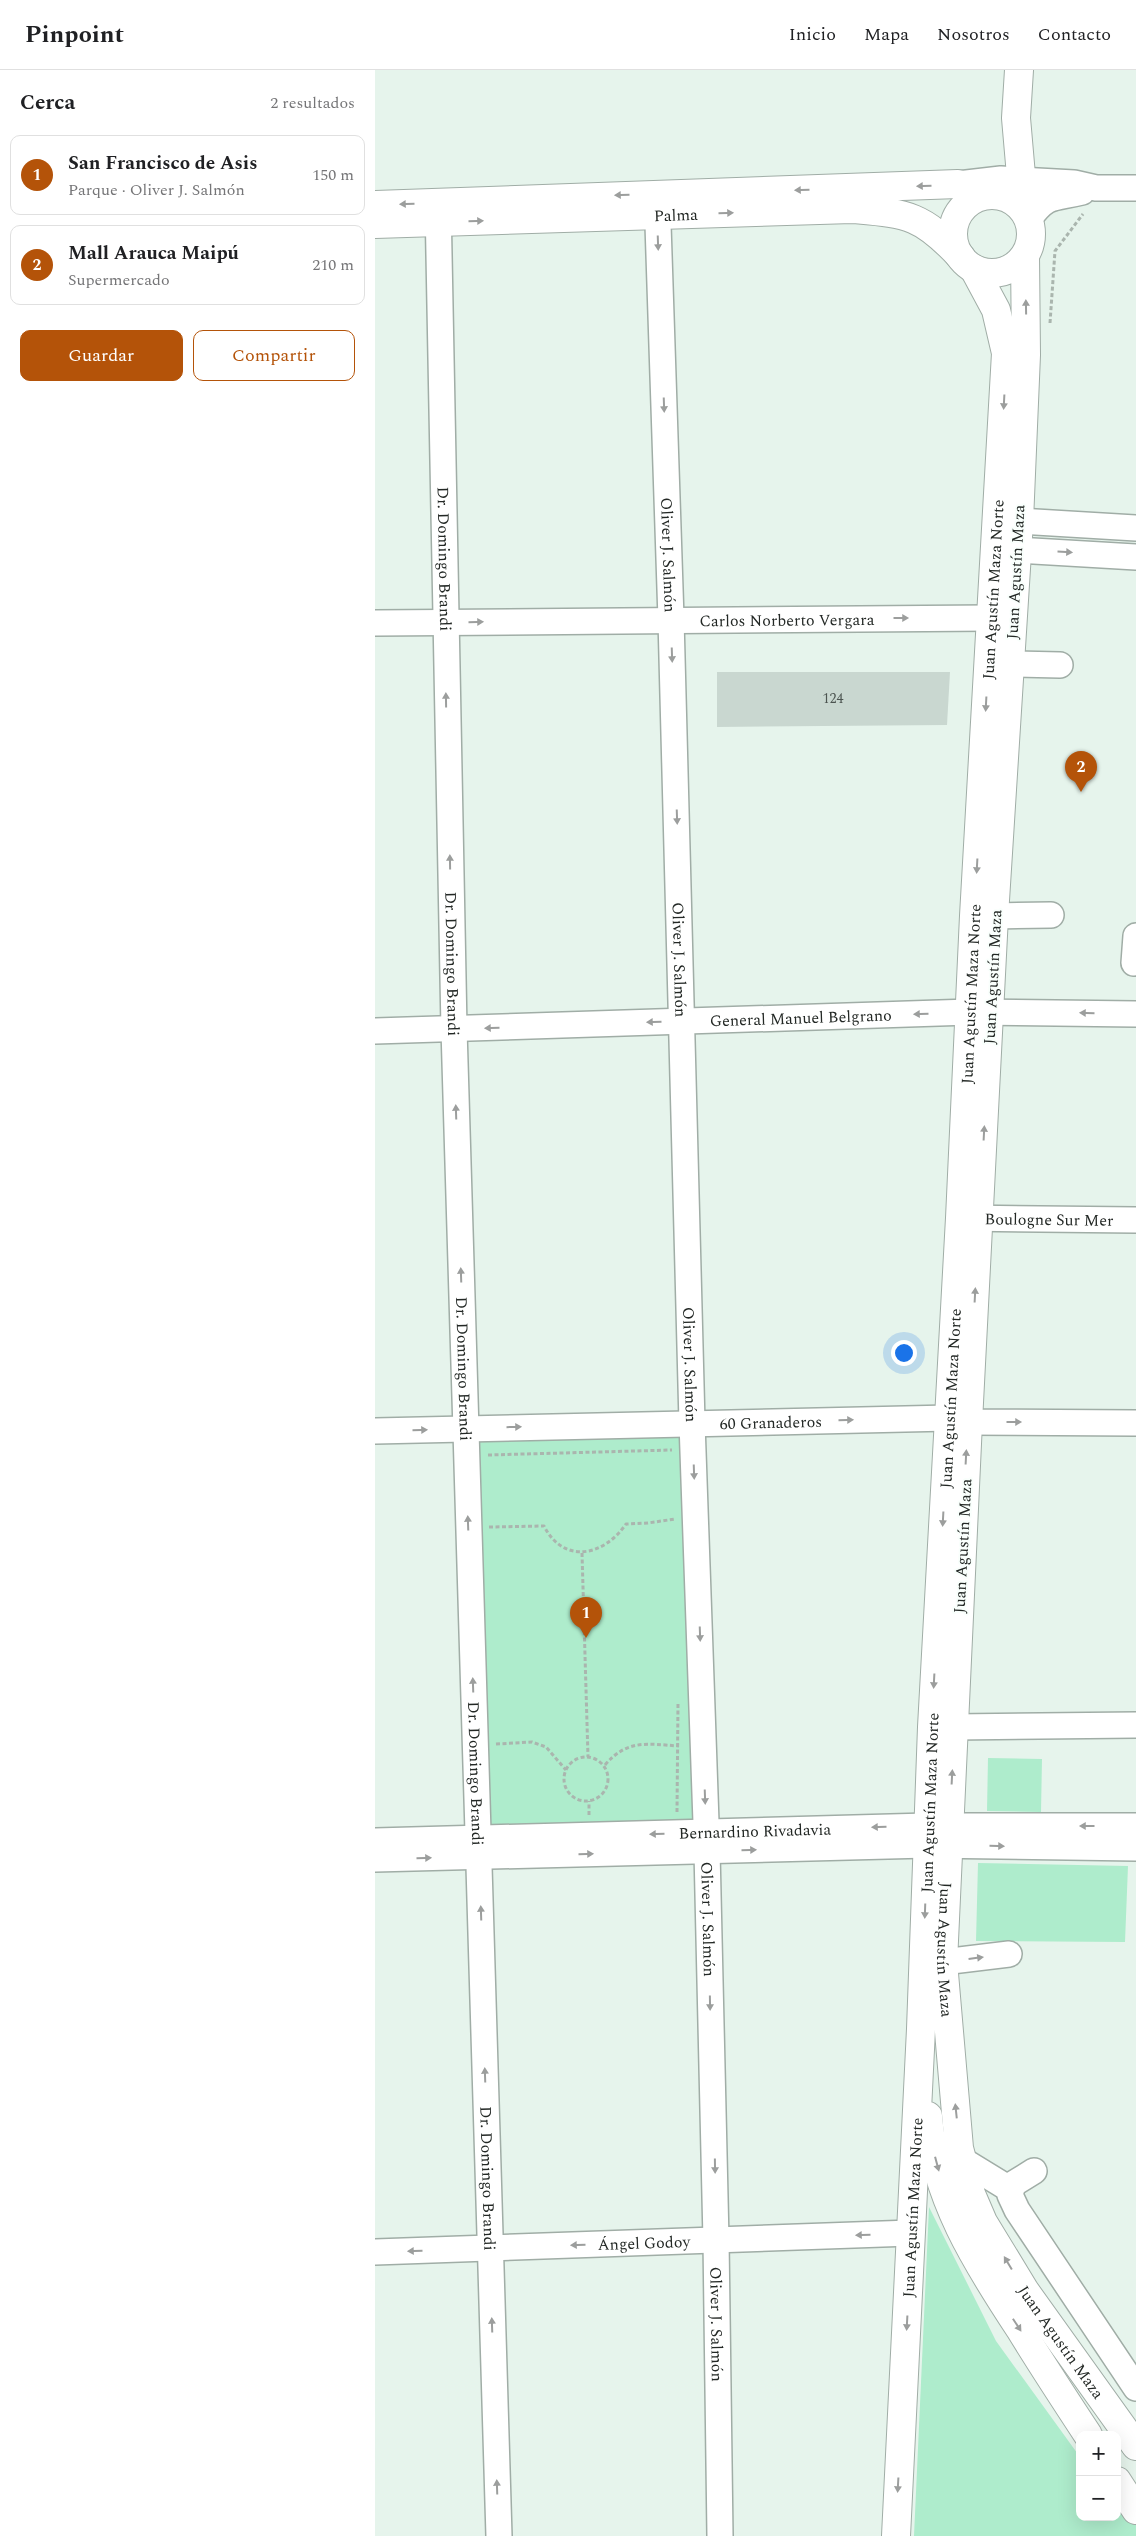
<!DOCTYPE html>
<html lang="es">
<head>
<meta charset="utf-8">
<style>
  :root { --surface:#fff; --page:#f6f6f6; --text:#202124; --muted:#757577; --line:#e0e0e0; --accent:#b45309 }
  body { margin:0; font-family:Spectral,serif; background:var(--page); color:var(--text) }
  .controls { position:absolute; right:15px; bottom:15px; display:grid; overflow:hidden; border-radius:10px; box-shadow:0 5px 20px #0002 }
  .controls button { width:45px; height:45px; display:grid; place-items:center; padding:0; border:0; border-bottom:1px solid var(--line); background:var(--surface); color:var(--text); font:25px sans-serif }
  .you { position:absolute; left:528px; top:1282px; width:18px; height:18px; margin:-12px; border:4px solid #fff; border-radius:50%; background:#1a73e8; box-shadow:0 0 0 8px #1a73e833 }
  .badge { display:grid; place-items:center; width:32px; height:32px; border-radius:50%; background:var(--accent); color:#fff; font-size:16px; font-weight:700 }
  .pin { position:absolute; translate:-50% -41px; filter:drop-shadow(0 1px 2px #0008) }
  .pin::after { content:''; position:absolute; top:26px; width:18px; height:15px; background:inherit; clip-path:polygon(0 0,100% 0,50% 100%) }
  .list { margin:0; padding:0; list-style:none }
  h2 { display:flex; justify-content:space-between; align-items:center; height:65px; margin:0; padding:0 20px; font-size:21px }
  h2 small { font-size:16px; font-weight:400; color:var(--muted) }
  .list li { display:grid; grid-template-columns:32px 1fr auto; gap:15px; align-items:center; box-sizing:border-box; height:80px; margin:0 10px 10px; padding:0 10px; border:1px solid var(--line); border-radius:10px }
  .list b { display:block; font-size:19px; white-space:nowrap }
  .list p { margin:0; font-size:16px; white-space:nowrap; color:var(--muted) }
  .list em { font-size:16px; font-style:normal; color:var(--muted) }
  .actions { display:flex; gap:10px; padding:15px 20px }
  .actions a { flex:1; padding:11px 0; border:1px solid var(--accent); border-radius:10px; text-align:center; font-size:18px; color:var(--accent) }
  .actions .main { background:var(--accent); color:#fff }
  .map { position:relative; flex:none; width:761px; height:2466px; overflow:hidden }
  header { display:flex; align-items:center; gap:30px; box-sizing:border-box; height:70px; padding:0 25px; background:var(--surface); border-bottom:1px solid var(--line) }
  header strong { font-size:24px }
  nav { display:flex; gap:28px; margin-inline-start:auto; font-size:18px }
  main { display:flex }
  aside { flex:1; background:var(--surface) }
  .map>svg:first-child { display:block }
</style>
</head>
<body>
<header>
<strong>Pinpoint</strong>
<nav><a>Inicio</a><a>Mapa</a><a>Nosotros</a><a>Contacto</a></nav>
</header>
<main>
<aside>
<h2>Cerca<small>2 resultados</small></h2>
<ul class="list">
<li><span class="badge">1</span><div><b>San Francisco de Asis</b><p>Parque · Oliver J. Salmón</p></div><em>150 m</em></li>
<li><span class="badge">2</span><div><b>Mall Arauca Maipú</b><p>Supermercado</p></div><em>210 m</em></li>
</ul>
<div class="actions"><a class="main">Guardar</a><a>Compartir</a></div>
</aside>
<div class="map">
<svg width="761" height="2466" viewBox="0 0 761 2466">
  <rect width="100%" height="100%" fill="#e6f4ec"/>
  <g fill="#aeeccc">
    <polygon points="317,1353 331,1762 103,1769 90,1358"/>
    <polygon points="613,1688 667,1689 666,1742 612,1741"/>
    <polygon points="603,1793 753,1796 750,1872 601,1871"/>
    <polygon points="554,2137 621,2271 705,2387 705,2447 742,2447 742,2414 761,2420 761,2466 539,2466"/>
  </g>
  <polygon fill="#c9d7d0" points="342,602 575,602 572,655 342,657"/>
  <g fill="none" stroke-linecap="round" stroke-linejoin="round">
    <defs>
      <g id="minor">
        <polyline points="583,114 626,109 699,113 721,118 761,118"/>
        <path id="s1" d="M282 124 296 549 317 1353 332 1781 341 2170 345 2466"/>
        <path id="s2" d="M63 133 79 959 124 2466"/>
        <path d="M654 149C673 123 679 129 707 122"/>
        <polyline points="644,451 761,458"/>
        <polyline points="641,480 761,487"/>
        <path id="s3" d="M0 553 615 548"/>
        <polyline points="635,594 685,595"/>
        <polyline points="619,846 676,845"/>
        <polyline points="759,893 761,866"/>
        <path id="s4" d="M0 961 595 942 761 944"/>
        <path id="s5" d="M585 1148 761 1150"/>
        <path id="s6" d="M0 1361 574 1348 593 1352 761 1353"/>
        <polyline points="579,1657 761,1655"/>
        <path id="s7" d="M0 1771 552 1756H761"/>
        <polyline points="0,1789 552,1775 761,1778"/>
        <polyline points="568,1892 634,1884"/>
        <polyline points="587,2090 636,2120"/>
        <polyline points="659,2101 638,2114 635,2125 642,2140 761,2318"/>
        <path id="s8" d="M0 2182 536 2163"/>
      </g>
      <g id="major">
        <polyline points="644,0 641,48 649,140"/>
        <circle cx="617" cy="164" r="39"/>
        <polyline points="0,135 583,114 614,124"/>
        <path id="s9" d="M0 154 477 139C533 144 546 144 586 187"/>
        <path id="s10" d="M650 186 651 285 644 451 619 846 593 1352 568 1892 584 2078 596 2124 608 2152 650 2221 761 2376"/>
        <path d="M553 2046C559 2126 602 2194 645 2259 667 2295 690 2330 713 2365"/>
        <polyline points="742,2411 761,2440"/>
        <path id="s11" d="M521 2466 546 1959 557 1657 585 1148 599 846 631 283 621 240 599 199"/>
      </g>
      <polyline id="highway" points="760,2374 761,2375"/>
    </defs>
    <use href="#minor" stroke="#a0ada6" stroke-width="28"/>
    <use href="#major" stroke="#a0ada6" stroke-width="30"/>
    <use href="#highway" stroke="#a0ada6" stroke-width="30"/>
    <g stroke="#aab5ae" stroke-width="3" stroke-dasharray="4 2.5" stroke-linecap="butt">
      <polyline points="675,253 680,181 708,144"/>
      <polyline points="113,1385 297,1380"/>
      <path d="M114 1457 169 1456C189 1495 229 1486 251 1454L273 1453 300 1449"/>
      <polyline points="207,1483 213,1687"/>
      <polyline points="121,1674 157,1672 171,1677 191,1700"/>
      <circle cx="211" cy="1709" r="22"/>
      <path d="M230 1695C252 1669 272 1674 304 1676"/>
      <polyline points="302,1742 303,1633"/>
      <polyline points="214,1745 214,1731"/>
    </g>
    <use href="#minor" stroke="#fff" stroke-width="25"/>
    <use href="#major" stroke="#fff" stroke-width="28"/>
    <use href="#highway" stroke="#fff" stroke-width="28"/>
  </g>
  <defs><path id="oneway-solid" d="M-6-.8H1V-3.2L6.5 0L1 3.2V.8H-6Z" transform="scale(1.25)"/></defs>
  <g fill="#9c9e9d">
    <use href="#oneway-solid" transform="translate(549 116) rotate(178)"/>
    <use href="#oneway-solid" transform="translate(427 120) rotate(178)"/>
    <use href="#oneway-solid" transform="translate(247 125) rotate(178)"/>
    <use href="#oneway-solid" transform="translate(32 134) rotate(178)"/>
    <use href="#oneway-solid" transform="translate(351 143) rotate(-2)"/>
    <use href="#oneway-solid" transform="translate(101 151) rotate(-2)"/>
    <use href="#oneway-solid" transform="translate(283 173) rotate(88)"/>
    <use href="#oneway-solid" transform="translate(651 237) rotate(-91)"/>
    <use href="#oneway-solid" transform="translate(629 332) rotate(93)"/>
    <use href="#oneway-solid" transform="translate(289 335) rotate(88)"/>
    <use href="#oneway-solid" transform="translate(690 482) rotate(3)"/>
    <use href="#oneway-solid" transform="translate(526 548)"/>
    <use href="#oneway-solid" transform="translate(101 552) rotate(-1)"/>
    <use href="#oneway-solid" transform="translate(297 585) rotate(88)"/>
    <use href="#oneway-solid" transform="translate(71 630) rotate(-91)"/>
    <use href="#oneway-solid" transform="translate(611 634) rotate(93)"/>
    <use href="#oneway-solid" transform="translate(302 747) rotate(88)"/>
    <use href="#oneway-solid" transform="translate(75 792) rotate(-91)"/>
    <use href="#oneway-solid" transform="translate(602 796) rotate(93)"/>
    <use href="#oneway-solid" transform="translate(712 943) rotate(-179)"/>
    <use href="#oneway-solid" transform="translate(546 944) rotate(178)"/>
    <use href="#oneway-solid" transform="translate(279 952) rotate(178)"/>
    <use href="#oneway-solid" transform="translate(117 958) rotate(178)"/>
    <use href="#oneway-solid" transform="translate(81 1042) rotate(-92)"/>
    <use href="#oneway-solid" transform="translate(609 1063) rotate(-87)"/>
    <use href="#oneway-solid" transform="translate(86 1205) rotate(-92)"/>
    <use href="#oneway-solid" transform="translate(600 1225) rotate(-87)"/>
    <use href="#oneway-solid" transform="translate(471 1350) rotate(-1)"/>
    <use href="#oneway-solid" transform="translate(639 1352)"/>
    <use href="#oneway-solid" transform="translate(139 1357) rotate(-1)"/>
    <use href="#oneway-solid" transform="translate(45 1360) rotate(-2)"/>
    <use href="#oneway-solid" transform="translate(591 1387) rotate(-87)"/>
    <use href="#oneway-solid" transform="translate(319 1402) rotate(88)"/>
    <use href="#oneway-solid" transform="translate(568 1449) rotate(93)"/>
    <use href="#oneway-solid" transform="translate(93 1453) rotate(-92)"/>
    <use href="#oneway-solid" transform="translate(325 1564) rotate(88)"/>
    <use href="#oneway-solid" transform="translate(559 1611) rotate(93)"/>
    <use href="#oneway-solid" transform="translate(98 1615) rotate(-92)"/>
    <use href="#oneway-solid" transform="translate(577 1707) rotate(-87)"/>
    <use href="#oneway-solid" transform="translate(330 1727) rotate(88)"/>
    <use href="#oneway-solid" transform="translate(712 1756) rotate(180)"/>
    <use href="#oneway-solid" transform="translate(504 1757) rotate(178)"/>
    <use href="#oneway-solid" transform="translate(282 1764) rotate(178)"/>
    <use href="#oneway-solid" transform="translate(622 1776) rotate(1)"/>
    <use href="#oneway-solid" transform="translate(374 1780) rotate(-2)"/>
    <use href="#oneway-solid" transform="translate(211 1784) rotate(-1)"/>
    <use href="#oneway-solid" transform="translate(49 1788) rotate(-2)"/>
    <use href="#oneway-solid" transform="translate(550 1841) rotate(92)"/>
    <use href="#oneway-solid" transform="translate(106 1843) rotate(-92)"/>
    <use href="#oneway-solid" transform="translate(601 1888) rotate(-7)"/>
    <use href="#oneway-solid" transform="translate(335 1933) rotate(89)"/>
    <use href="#oneway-solid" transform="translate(110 2005) rotate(-92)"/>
    <use href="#oneway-solid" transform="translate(581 2041) rotate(-96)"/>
    <use href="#oneway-solid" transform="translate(562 2094) rotate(75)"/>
    <use href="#oneway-solid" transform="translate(340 2096) rotate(89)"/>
    <use href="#oneway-solid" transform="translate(488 2165) rotate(178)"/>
    <use href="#oneway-solid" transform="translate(203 2175) rotate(178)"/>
    <use href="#oneway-solid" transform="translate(40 2181) rotate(178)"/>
    <use href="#oneway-solid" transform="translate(633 2193) rotate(-121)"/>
    <use href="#oneway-solid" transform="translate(532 2253) rotate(93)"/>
    <use href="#oneway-solid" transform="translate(117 2255) rotate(-92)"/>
    <use href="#oneway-solid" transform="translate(642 2255) rotate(57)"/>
    <use href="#oneway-solid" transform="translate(523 2415) rotate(93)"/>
    <use href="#oneway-solid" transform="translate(122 2417) rotate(-92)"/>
  </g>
  <g text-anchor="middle" stroke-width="4" stroke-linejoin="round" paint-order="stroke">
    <g font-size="14" fill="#4c5450">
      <text x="458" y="633">124</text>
    </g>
    <g font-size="16" fill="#232825" stroke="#f9fffc">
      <text dy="6" stroke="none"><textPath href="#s9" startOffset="301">Palma</textPath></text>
      <text dy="6" stroke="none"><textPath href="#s1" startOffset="361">Oliver J. Salmón</textPath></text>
      <text dy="6" stroke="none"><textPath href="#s2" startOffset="356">Dr. Domingo Brandi</textPath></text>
      <text transform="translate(640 502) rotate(-87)" y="6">Juan Agustín Maza</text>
      <text dy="6" stroke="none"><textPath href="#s11" startOffset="1949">Juan Agustín Maza Norte</textPath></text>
      <text dy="6" stroke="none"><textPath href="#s3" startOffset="412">Carlos Norberto Vergara</textPath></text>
      <text dy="6" stroke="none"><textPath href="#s1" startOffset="766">Oliver J. Salmón</textPath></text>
      <text dy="6" stroke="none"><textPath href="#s2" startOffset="761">Dr. Domingo Brandi</textPath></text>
      <text transform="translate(617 907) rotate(-87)" y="6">Juan Agustín Maza</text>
      <text dy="6" stroke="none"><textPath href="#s11" startOffset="1544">Juan Agustín Maza Norte</textPath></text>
      <text dy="6" stroke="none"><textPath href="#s4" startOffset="426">General Manuel Belgrano</textPath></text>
      <text dy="6" stroke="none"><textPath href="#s5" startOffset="89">Boulogne Sur Mer</textPath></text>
      <text dy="6" stroke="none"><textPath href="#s1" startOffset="1171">Oliver J. Salmón</textPath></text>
      <text dy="6" stroke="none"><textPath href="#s2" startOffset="1166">Dr. Domingo Brandi</textPath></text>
      <text dy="6" stroke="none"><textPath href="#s11" startOffset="1139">Juan Agustín Maza Norte</textPath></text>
      <text dy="6" stroke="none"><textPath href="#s6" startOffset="396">60 Granaderos</textPath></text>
      <text transform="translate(587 1476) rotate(-87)" y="6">Juan Agustín Maza</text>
      <text dy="6" stroke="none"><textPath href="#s2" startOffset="1571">Dr. Domingo Brandi</textPath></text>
      <text dy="6" stroke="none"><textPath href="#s11" startOffset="734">Juan Agustín Maza Norte</textPath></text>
      <text dy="6" stroke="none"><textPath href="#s7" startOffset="380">Bernardino Rivadavia</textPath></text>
      <text dy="6" stroke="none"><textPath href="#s1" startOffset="1726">Oliver J. Salmón</textPath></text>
      <text dy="6" stroke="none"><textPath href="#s10" startOffset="1696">Juan Agustín Maza</textPath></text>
      <text dy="6" stroke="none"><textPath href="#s2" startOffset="1976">Dr. Domingo Brandi</textPath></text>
      <text dy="6" stroke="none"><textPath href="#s11" startOffset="329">Juan Agustín Maza Norte</textPath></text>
      <text dy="6" stroke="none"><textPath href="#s8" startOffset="269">Ángel Godoy</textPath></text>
      <text dy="6" stroke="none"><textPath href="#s1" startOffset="2131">Oliver J. Salmón</textPath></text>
      <text dy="6" stroke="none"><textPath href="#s10" startOffset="2116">Juan Agustín Maza</textPath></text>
    </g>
  </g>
</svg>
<div class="controls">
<button>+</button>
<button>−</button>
</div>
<div class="you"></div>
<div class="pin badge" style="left:211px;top:1568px">1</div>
<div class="pin badge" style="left:706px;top:722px">2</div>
</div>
</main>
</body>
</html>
